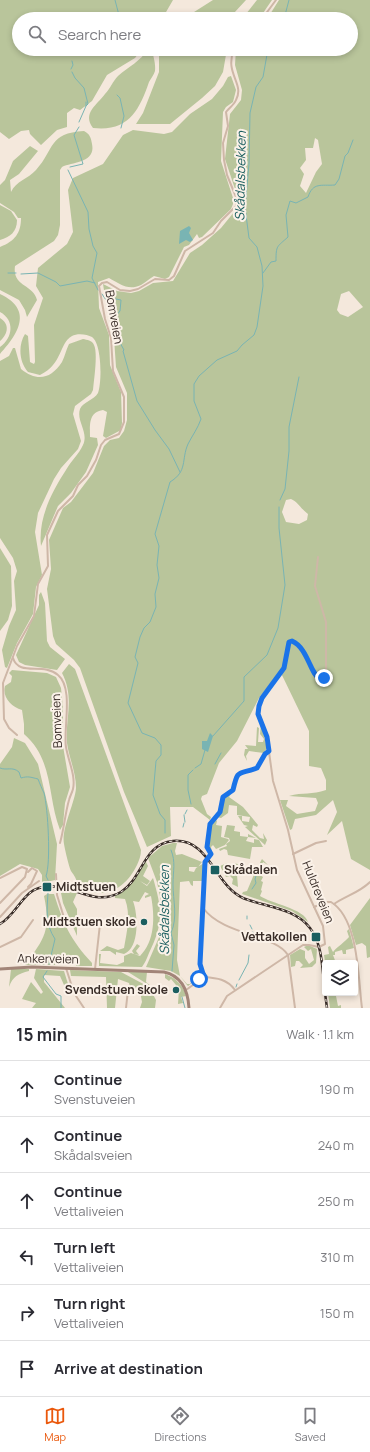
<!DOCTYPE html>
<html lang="en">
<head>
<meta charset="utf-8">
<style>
  :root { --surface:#fff; --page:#f2f2f3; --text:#2b2b33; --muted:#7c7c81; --line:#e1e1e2; --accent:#ea580c }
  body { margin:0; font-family:Manrope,sans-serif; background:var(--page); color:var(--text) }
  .controls { position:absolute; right:12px; bottom:12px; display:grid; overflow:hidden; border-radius:4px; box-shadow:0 2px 6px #0003 }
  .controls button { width:36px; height:36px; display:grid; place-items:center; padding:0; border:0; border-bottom:1px solid var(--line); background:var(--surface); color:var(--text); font:20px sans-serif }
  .stop { position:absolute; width:12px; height:12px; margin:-9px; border:3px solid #1a73e8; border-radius:50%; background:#fff }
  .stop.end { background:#1a73e8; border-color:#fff; box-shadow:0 1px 4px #0008 }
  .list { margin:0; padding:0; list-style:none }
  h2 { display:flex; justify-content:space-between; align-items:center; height:52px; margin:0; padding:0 16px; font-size:17px }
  h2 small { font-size:13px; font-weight:400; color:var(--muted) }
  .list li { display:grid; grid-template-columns:26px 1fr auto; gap:12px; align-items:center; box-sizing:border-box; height:56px; padding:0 16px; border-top:1px solid var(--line) }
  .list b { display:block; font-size:15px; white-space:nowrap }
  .list p { margin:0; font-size:13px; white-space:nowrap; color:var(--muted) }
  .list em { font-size:13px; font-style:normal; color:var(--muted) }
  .icon { flex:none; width:22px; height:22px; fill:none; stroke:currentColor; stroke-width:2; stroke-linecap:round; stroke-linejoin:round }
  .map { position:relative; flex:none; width:370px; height:1008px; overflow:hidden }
  .search { position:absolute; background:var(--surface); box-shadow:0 2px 6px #0003; left:12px; right:12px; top:12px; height:44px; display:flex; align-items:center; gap:10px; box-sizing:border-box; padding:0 14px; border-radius:22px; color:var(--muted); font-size:15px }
  .sheet { height:388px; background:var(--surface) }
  nav { display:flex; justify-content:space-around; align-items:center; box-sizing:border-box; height:56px; border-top:1px solid var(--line); background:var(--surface); font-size:11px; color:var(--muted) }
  nav a { display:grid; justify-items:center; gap:2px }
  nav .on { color:var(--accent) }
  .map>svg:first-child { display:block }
</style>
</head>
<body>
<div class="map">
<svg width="370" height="1008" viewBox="0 0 370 1008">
  <rect width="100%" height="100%" fill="#f4e8dc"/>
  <g fill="#b9c59b" fill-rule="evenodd">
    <polygon points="0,0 173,0 162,19 19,19 19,49 142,49 135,58 107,75 92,101 80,110 74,108 67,113 67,127 57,130 41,145 30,134 29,130 21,131 9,139 0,132"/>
    <polygon points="213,0 246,0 234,13 231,19 183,19"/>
    <polygon points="257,0 272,0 259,19 242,19"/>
    <path d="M279 0H370V870L351 859 342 821 327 835 337 812 333 800 316 815 295 819 292 829 290 830 280 800H288L286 806 297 814 315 811 318 803 316 798 289 796C303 792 312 795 326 790V780L321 768 309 766V731L280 671 259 698 237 741 219 763 207 794 202 796 201 799 207 814 211 817 210 820 193 807H170L171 836 147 847 124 792 80 668 74 660 56 644 53 636 47 589 51 569 49 540 63 508 71 502 93 473 104 446 110 440 119 438 124 431 127 420V393L116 367 114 338 107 309 103 284 117 291 131 293 139 291 153 283 173 281 190 253 202 245 221 228 239 206 238 198 225 159 230 114 241 100 242 90 235 65 236 49H351V19H267ZM315 138 318 140 322 164 316 172 306 193 300 186 304 174 300 168 306 160 305 148H313ZM349 291 363 307 348 317 340 314 337 310 341 294ZM291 499C298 502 301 509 308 514L307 520 299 524 286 522 282 512 286 500Z"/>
    <path d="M148 49H152C153 56 156 64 155 71 154 75 151 78 149 82 139 111 128 132 93 128 82 113 97 105 105 94 110 89 113 81 118 76 129 66 140 62 148 49Z"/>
    <polygon points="159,49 227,49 223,72 215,86 202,98 170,124 136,124 143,113 159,72"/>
    <path d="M231 76 236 90 233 102 226 107 223 112 221 161 233 198V204L231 209 202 237 199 238 197 234 189 245 184 247 169 277 165 279 154 276C149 279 146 282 141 285 128 291 120 284 109 278L98 282 99 308 109 335 110 365 121 392 122 423 121 430 106 438 103 436 107 412 103 410C88 412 90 426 90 437L97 438 98 445 86 472 71 493 58 506 41 546C38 519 51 493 66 470 71 461 79 454 83 445 89 432 76 421 80 409 83 402 94 400 98 393 102 382 102 344 92 337 87 334 77 333 72 336 59 343 63 364 40 375L28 372C19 362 18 345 25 334L28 336 30 362 34 364 35 362 34 325 43 298 36 286 38 268 67 244 73 232 68 190 73 178 103 164 123 135 133 130 164 134 172 132 190 114 212 99 223 86 228 77Z"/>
    <path d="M84 131C90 134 91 138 92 144 96 163 73 162 62 167L60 170V225L58 235 54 241 15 266C12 287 33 284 37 300L27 317 25 310 19 300 0 290V247C15 241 21 233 21 218H18L14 212 0 203V185L5 180 13 161 30 146 38 151 19 174 10 180 11 192C16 181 28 179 36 170 55 149 48 133 84 131Z"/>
    <path d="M0 205 11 211 17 220C17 232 10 237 0 240Z"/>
    <path d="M0 294C34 310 18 334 0 354V347C13 338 15 320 0 312Z"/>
    <path d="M0 318C10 324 8 334 0 341Z"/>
    <path d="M83 339C87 340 92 340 94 345 98 353 94 379 93 390L91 394 75 406 73 414 81 441 78 449 61 468 54 479 38 513 35 532 42 575 36 587 33 614 17 643 7 668 5 667 2 650 9 626 16 610 14 581 17 571 13 558 0 538V361L9 356 13 348H15L21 369C37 382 51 379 62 362 65 356 66 350 69 344Z"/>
    <polygon points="0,548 11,566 12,606 8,620 0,631"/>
    <polygon points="41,592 45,603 47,641 50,647 65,659 57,670 25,665 19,662 16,655 39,605 39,595"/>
    <path d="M69 664 75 669 141 850C141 856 139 860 137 865 125 890 101 903 77 884 76 877 75 877 71 871 69 867 65 850 64 844 61 829 75 803 76 788 76 772 69 758 67 743 65 718 75 698 62 673Z"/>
    <path d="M12 670 47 673 56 677 61 688 63 709V746L70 787 65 803 63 825 60 830C47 796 54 760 24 734V724L22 710C11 707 2 697 5 686L11 682 12 676 9 673Z"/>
    <polygon points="261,724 267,748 264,753 249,751 246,756 247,761 244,755 245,749 248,749 245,745 256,746 257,727 259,728 258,742 263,742 264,739 260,734"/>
    <polygon points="14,738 25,743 38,764 57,844 55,880 42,883 42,875 38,869 20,864 0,876 0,764 12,747"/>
    <polygon points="231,794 229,797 243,807 258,825 257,827 253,825 252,830 260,838 264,839 263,833 267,840 265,845 245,827 248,826 244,825 238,816 242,816 242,821 249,822 250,817 237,815 237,806 229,805 228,813 221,818 217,817 222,810 223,798"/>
    <polygon points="215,819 217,821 216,825 222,826 221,837 228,839 229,840 225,845 216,849 213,845 211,847 212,852 208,846 212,824"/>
    <polygon points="227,825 235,826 234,831 240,832 240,836 248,837 248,834 256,838 248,837 246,841 254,843 254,839 259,840 263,847 252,847 250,859 228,855 227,850 224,849 220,851 219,849 227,846 226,844 230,841 229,838 224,837"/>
    <polygon points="173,843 177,843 175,851 176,855 182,854 202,862 198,867 189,867 189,871 194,872 196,868 204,863 203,881 193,881 193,886 191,885 189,881 180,882 177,960 180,976 187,984 190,984 194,978 197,979 188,986 187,985 180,976 171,971 146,967 160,935 162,906 157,882 148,858 162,846"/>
    <path d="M262 859 268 865 263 862 260 870 262 872 260 875 263 877 261 881 263 882 261 890 262 891 260 896C270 903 305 909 308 922L292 911 242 894 243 892 247 891 255 872Z"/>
    <path d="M145 862H146L148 866 143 876 150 881 147 885 140 881 147 886 153 878C162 909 164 923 149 953 147 958 145 963 142 967L99 966V954H101L100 963 117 965 124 962V956L131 953 134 954 132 951 137 944 140 946 136 951 139 955 134 954 140 956C155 941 155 917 151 896L145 898V896L149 894 145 892 139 902 133 901C138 914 140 948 124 954L116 952V955L110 951H100L107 946 118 950 124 948C127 931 131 915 125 899L115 898V895L131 884Z"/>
    <polygon points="227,863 230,865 225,867 228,872 234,869 231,866 235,863 239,865 237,875 238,887 232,884 233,879 230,876 226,877 220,866"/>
    <polygon points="60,888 77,893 73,902 77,909 77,936 63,903"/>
    <path d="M47 894H54C64 925 70 939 92 963V966H76V962L74 959 57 954 55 965H25C45 938 51 930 44 896Z"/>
    <polygon points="370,898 370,957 367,958 366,946 362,943 356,945 350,925"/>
    <path d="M349 929 354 948 346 950V954H343L342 950 335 952V955H333L336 963 325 962 324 955 329 954 328 947 330 946 333 952C338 946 345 942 349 937L347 931Z"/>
    <polygon points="308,945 317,949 316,963 312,967 300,968 303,965 299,961 296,961 295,966 291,967 290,955 300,949 305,951 305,958 309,964 314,960 311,949 308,951 304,947"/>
    <path d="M11 969H29V971C18 974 13 976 9 987Z"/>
    <polygon points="36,969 64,971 68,984 64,985 60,976 44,975 44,982 65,1008 32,1008 36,1003 22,999 31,982 41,994 43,992 34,978"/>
    <polygon points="70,970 121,972 149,987 156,1000 155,1008 140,1008 142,1002 140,991 131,990 129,983 118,979 115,1008 107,1008 106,977 71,976"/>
    <polygon points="128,972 147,972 146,982 152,987"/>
    <path d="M165 974C176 978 183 985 186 996L181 997 183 1003 178 1004 179 989 175 987 176 985 171 979 169 981 165 978Z"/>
    <polygon points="328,993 343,993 343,995 336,996 338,1006 341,1005 341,1008 330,1008"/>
  </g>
  <g fill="#79b4b3">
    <polygon points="189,226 191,228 189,233 193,240 190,242 186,240 179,244 180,231"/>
    <polygon points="210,733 213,736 208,752 202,749 202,741 207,741"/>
  </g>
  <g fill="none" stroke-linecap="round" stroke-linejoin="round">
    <g stroke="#79b4b3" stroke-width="1">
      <polyline points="115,0 120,19"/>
      <polyline points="284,19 289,0"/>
      <polyline points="142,49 147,52 151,49"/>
      <polyline points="215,49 228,51"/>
      <polyline points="230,53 231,53"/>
      <polyline points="233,53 250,51 265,52"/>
      <polyline points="71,69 73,65 72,61"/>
      <polyline points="72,72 75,78 84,88 88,104 86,106"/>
      <polyline points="117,95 120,98 124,116 121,128"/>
      <polyline points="79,122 86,106 86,102"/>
      <polyline points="70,167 83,164 74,135 79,127"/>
      <polyline points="68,170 88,212 89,229 93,246 97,253 92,278 98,290"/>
      <polyline points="8,273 16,273"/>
      <path d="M263 273 271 262 276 261C276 245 277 247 288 237L286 215 290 201 296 203 308 197C313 182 321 186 335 185L339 179 345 156 348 153 353 140"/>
      <polyline points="21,274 38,273 56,282 60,286 87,281 95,283"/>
      <polyline points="102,294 106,300 111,298 121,300 120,311 114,318 119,341 124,350 123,351 137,401 155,430 169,449 180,472"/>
      <polyline points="280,500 285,489 289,451 289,427 299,377"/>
      <polyline points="213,736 244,701 244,677 267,655 278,628 285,585 279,528 279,507"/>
      <polyline points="215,764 221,753"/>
      <path d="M0 768C7 771 12 766 19 772L21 778C28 776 30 777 38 779 40 784 42 789 44 793 48 808 51 863 46 876L48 880"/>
      <polyline points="195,768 201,764 205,750"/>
      <polyline points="191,804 188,790 188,775 193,770"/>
      <polyline points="185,814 187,810"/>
      <polyline points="184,815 185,822"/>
      <polyline points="183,827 184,823"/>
      <path d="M165 833V820L160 814 153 795 156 761 161 755V745L155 738 142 733 128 703 138 663 135 657 140 637 144 628 150 622 156 607 155 594 159 578 157 565 159 546 155 534 170 482C188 471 181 460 188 444 192 436 198 428 201 419L194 401V384L199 376 217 360 237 351 242 345 254 335 257 327 263 286 262 266 257 247 249 238 245 207 249 164 250 113 256 87 263 77 268 49"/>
      <path d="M171 850C176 862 173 871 173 884 173 901 178 917 171 933L174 945 172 971"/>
      <polyline points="252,889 256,883 255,879 258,870"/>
      <path d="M48 893C47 910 45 924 55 939L49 964"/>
      <polyline points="247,916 247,919"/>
      <polyline points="250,925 252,929"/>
      <polyline points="253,932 254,934"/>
      <polyline points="47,971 43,977 56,994 61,996 61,1008"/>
      <polyline points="239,980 248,963 249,955"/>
      <polyline points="236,987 237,984"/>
      <polyline points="182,997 185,1008"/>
    </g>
    <g stroke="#ceb7a7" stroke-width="2">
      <polyline points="262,19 276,0"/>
      <path d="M13 658C19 677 43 662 58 675 74 688 63 729 66 747 68 760 76 776 73 789 72 793 70 796 69 800 65 814 64 829 60 843"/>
      <path d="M17 735 9 728 4 719 3 683 17 646 34 616 38 584 48 566 47 535 58 511 73 496 78 485 87 476 96 460 101 445 105 440 119 434 124 422V397L113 371 111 338 105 319 99 286 102 283 107 282 120 290 130 291 138 289 155 279 169 280 174 276 185 251 213 233 221 221 236 206V197L227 175 224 160 223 143 228 126 226 112C229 108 234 105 236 100 245 83 224 74 234 49"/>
      <path d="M269 751 265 754 257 768C233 777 241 765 233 791L223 797 221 811 210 824 207 847 211 854 205 862 203 908C224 936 275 934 288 955L295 1008"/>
      <polyline points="293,854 316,843 326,841"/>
      <polyline points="28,872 32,868 37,871 31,884 28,887"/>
      <polyline points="56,874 57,895 66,924"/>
      <polyline points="0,878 22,867 27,869 25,877 0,903"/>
      <path d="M334 904C346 896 360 892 370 882"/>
      <path d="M314 907 326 902H331C359 919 358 979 362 1008"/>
      <polyline points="203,909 200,964 204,977"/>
      <polyline points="0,917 22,893 39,881"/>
      <polyline points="0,947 21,937 33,920"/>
      <polyline points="66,968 74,993 84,1008"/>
      <polyline points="95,969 100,924 99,918"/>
      <path d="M186 990 204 977C217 978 227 979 235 990"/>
      <polyline points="126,1008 128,990"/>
      <polyline points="220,1008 227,996 303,945 309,945 319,947 325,944 323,926 297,870 288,830 273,781 267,737 259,714 261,699 285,666 289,642 295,643 309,659 317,677 322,679 326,675 326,622 315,586 318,557"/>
    </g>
    <path stroke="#a28578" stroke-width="3" d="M0 969 32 967 164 972C182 976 188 991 189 1008"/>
    <defs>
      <g id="rail">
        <path d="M0 924C16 915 22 893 39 888 70 879 92 909 121 892 143 878 143 844 173 841 210 838 214 885 243 898 265 907 295 908 310 928 323 945 322 970 325 990"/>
        <polyline points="325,993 327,1008"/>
      </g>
    </defs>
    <use href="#rail" stroke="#392d28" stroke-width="2.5"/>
    <use href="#rail" stroke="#fbf2e9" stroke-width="1" stroke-dasharray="3" stroke-linecap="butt"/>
  </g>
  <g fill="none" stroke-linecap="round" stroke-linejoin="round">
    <path stroke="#1a73e8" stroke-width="5" d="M199 979 204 977 200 964 205 862 211 854 207 847 210 824 220 812 223 797 233 790C238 768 238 775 257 768L265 754 269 751 267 737 258 714 259 706 262 698 284 668 289 642 292 641C308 648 310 674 320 679L324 678"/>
  </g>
  <g fill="#1a5e5f" stroke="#fbf2e9" stroke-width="1.5">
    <rect x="210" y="865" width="10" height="10" rx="2"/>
    <rect x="42" y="882" width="10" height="10" rx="2"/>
    <circle cx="144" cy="922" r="4"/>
    <rect x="311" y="932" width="10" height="10" rx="2"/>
    <circle cx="176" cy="990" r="4"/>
  </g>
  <g text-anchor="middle" stroke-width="4" stroke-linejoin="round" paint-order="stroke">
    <g font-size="12" fill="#392d28" stroke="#fbf2e9">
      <text transform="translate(114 317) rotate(80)" y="4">Bomveien</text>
      <text transform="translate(57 721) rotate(-92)" y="4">Bomveien</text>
      <text transform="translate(318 892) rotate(68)" y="4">Huldreveien</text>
      <text transform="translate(48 959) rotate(1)" y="4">Ankerveien</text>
    </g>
    <g font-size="12" font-weight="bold" fill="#392d28" stroke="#fbf2e9" text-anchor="end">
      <text x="224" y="874" text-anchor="start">Skådalen</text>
      <text x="56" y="891" text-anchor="start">Midtstuen</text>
      <text x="136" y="926">Midtstuen skole</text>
      <text x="307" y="941">Vettakollen</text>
      <text x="168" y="994">Svendstuen skole</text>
    </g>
    <g font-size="13" font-style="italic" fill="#1a5e5f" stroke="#fbf2e9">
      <text transform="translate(240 176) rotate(-89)" y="5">Skådalsbekken</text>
      <text transform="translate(164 910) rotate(-90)" y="5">Skådalsbekken</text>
    </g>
  </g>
</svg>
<div class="controls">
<button><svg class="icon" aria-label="layers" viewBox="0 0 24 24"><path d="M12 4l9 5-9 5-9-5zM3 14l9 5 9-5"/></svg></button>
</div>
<div class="stop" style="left:199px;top:979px"></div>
<div class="stop end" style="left:324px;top:678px"></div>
<div class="search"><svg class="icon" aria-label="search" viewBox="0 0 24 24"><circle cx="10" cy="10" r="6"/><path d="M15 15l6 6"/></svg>Search here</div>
</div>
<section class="sheet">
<h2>15 min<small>Walk · 1.1 km</small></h2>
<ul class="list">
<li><svg class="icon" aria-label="ahead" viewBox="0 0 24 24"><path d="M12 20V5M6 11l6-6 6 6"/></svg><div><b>Continue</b><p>Svenstuveien</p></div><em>190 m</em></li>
<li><svg class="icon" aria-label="ahead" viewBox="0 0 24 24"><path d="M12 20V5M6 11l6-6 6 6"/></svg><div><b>Continue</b><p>Skådalsveien</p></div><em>240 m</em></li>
<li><svg class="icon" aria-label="ahead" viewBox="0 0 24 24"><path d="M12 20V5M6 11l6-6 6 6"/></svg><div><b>Continue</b><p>Vettaliveien</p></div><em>250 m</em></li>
<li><svg class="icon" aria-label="left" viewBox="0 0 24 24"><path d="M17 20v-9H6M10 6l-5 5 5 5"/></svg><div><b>Turn left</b><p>Vettaliveien</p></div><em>310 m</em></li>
<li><svg class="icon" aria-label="right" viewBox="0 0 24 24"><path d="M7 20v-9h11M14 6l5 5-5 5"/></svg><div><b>Turn right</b><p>Vettaliveien</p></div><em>150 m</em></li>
<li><svg class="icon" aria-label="arrive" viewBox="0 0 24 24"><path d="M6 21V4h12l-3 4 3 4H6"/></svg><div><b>Arrive at destination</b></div></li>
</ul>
</section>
<nav>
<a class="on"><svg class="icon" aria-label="map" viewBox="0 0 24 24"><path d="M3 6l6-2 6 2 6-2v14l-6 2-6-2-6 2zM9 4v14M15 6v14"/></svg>Map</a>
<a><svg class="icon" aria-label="directions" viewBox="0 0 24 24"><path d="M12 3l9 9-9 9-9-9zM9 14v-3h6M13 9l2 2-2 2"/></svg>Directions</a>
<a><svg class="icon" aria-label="saved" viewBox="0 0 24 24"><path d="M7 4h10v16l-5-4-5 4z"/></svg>Saved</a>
</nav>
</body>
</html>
